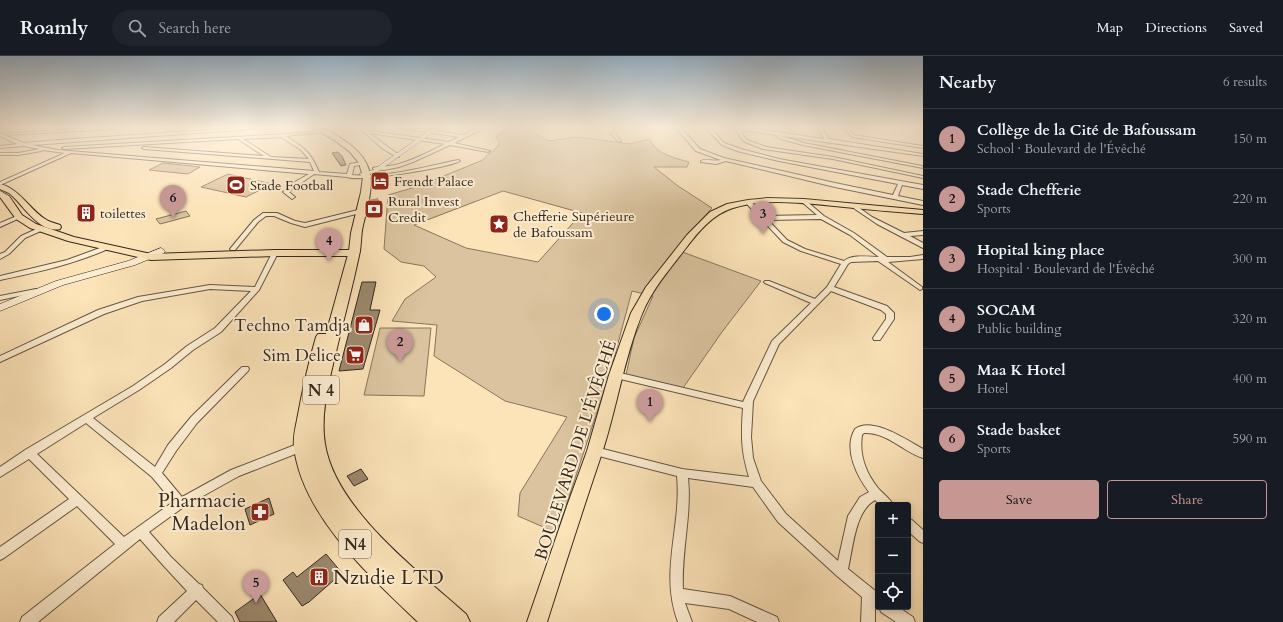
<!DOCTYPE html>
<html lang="en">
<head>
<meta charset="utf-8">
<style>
  :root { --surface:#171b24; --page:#20242c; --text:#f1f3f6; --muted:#9ea1a6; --line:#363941; --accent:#c59692 }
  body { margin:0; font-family:Cardo,serif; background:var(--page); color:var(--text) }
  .controls { position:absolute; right:12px; bottom:12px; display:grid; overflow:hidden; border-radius:4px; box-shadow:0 2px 6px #0003 }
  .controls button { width:36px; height:36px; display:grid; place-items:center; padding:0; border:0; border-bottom:1px solid var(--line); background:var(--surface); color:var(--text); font:20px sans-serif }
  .you { position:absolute; left:604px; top:258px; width:14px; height:14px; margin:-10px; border:3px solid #fff; border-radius:50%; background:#1a73e8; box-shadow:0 0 0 6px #1a73e833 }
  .badge { display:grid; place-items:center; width:26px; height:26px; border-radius:50%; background:var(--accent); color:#111; font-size:13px; font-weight:700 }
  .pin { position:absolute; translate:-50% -33px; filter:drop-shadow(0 1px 2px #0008) }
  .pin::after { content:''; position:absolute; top:21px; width:14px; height:12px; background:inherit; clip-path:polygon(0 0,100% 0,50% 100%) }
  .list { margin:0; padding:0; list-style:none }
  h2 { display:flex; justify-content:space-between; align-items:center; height:52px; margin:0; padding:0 16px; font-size:17px }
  h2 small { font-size:13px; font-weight:400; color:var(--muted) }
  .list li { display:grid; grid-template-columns:26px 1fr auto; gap:12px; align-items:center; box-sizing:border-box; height:60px; padding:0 16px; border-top:1px solid var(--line) }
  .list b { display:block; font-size:15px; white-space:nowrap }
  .list p { margin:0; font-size:13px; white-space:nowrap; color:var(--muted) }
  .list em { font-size:13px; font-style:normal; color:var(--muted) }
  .actions { display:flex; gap:8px; padding:12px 16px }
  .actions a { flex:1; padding:9px 0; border:1px solid var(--accent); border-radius:4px; text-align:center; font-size:14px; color:var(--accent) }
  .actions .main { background:var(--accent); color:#111 }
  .icon { flex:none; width:22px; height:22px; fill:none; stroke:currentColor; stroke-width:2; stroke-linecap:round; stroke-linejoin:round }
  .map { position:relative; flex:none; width:923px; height:566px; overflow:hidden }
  header { display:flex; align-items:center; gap:24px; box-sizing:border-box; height:56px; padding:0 20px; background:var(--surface); border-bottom:1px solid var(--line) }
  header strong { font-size:19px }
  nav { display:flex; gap:22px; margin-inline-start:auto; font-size:14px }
  .search { width:280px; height:36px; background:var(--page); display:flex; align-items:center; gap:10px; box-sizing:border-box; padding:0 14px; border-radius:22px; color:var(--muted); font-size:15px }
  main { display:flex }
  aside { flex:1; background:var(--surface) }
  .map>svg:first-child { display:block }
</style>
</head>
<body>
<header>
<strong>Roamly</strong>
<div class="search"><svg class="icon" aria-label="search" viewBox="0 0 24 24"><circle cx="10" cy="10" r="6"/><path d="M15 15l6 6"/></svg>Search here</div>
<nav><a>Map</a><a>Directions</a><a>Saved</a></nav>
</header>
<main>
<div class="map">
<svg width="923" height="566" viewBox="0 0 923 566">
  <rect width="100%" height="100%" fill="#fce3b8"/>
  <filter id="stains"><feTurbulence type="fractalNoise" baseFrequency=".005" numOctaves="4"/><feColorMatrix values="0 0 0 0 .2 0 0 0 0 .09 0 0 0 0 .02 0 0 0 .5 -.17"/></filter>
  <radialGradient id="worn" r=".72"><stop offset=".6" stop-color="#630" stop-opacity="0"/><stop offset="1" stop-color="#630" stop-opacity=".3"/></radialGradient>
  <g fill="#dac39e" stroke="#86765e" fill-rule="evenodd">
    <path d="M510 73 530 74 548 85 578 81 630 88 650 83C655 98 675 102 689 106L687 111H654L678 130 712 152 690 176 677 194 761 225 722 276 683 332 626 319 634 282 653 240 632 235 610 317 557 477 518 460 520 437 567 361 505 345 434 300 437 269 392 265 405 243 436 221 424 210 401 206 384 193 388 139 419 130 483 104C488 97 496 95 500 86L496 81 503 75ZM503 135 582 157 538 206 466 192 414 169Z"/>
    <polygon points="163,107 200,111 188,118 149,114"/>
    <polygon points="228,118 272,128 246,141 201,131"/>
    <polygon points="186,155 190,160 160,168 156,163"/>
    <polygon points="380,272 431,272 424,340 364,339"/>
  </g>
  <g fill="#9c896e" stroke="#33281e">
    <polygon points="338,96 342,100 346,109 341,110 332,97"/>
    <polygon points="378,143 378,156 370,156 370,144"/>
    <polygon points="362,226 376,226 370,254 380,254 363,313 339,315"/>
    <polygon points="361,413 368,423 354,430 347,420"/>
    <polygon points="269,442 274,458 250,469 245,453"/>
    <polygon points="326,498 342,517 309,546 302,550 283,524 293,516 297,521"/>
    <polygon points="260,538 277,566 240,566 235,556"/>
  </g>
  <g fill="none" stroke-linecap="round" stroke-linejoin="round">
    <defs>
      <g id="street">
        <path d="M97 72H134L4 79 24 87 58 84 240 72H268L32 89 57 94 314 115 310 106 144 93 142 92 144 91 264 100 238 83 64 93 62 92 64 91 303 77 323 74 324 76 286 80C304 92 310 95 319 116L347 118 350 108 362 106H364V108L354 110 352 119C387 122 424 111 458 104L460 105C448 112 358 126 347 121L314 118 291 134 289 136 295 141 292 143 283 136 293 127 309 118 71 97 0 129V126L65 97 43 94 41 95 18 99H0V97H18L40 93 24 90 0 92V90L17 88 0 80V78ZM281 81 301 94 309 103 271 101 243 83Z"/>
        <path d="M401 72H415L463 79 478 72H484L454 87 490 95 488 96 450 89 413 106 399 111 384 114 373 113V112C377 110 388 111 395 109 412 105 429 96 445 88L369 77 399 99V101H397L383 93 364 76H362V74L449 86 459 81Z"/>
        <polygon points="617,72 622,72 615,78 621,85 619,86 611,78"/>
        <path d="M676 72H681L700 93 724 102 835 127 893 139 898 128 779 105 737 95 722 89 706 72H711L724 87 741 93 779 103 923 129V133L902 129 898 140 923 145V149L835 131 726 105 716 108 701 106V105C706 102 714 106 721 104L696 95Z"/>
        <polygon points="736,72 751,72 824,83 818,72 822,72 829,83 923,98 923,100 741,74 744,81 747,84 766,91 833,101 923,120 923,122 833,103 763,93 745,86 740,81"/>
        <polygon points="844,72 848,72 854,79 923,90 923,92 852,81"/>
        <polygon points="923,72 923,75 918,72"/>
        <polygon points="778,79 804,87 922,110 923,112 803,89 781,83 776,80"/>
        <path d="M804 143 824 160 854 177 887 201H910L923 199V203L888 206 922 231V233L920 234 878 205 851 206 848 208 834 231 887 250 894 257V263L880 284H874L873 282 886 263V258L881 254 831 235 779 288 753 345 751 381 753 402 761 425 786 458 838 505 848 460 860 441 869 436C857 420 843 393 855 373 872 360 907 384 923 393V402C902 395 887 376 864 377L862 379C859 399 866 417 878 432 883 438 890 442 893 449H880L875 444C855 455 853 492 848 513L878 537V551H879L878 552 875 550V566H861L862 541 837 520 778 466 753 431 688 422C692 458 681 496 683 533L730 540 777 561 779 566H757L729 553 685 547 692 566H678C659 516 682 470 677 420L595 399 591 398 590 395 591 392 595 391 682 413 749 421C741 395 741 380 743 352L616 322 613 321 612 319 613 317 616 316 743 346 772 285 811 247 765 227 764 226 765 225H769L815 243 827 231 841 208 801 195 783 186 745 146 750 145 765 160 817 159 802 146 801 145ZM821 163 850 179 879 201C868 201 853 198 844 205L805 193 787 184 768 164Z"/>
        <polygon points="854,148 872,161 904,177 923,175 923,179 910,180 923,187 923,192 877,168 852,151 852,149"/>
        <polygon points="362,153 364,154 364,156 305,171 291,167 274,160 266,160 258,166 235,194 231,194 230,193 254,164 263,157 277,157 295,165 305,167"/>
        <polygon points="17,160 22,161 0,171 0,167"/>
        <polygon points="41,171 44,173 43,174 25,182 9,198 0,203 0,198 5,196 21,180"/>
        <path d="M108 189 110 190V192C75 208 38 216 0 224V220L67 204Z"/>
        <path d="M275 195 278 197 259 234 221 276 193 294 171 312 139 334 93 362 155 411 168 389 191 361 242 311H248L249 313 248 315 197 367 176 395 162 417 182 441 231 414 300 387 304 386 308 387 309 390 308 393 239 420 185 450 149 476 171 501 199 528 202 529 203 532 232 561 234 566H218L196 544 174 566H157L159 561 187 535 163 509 140 483 38 566H20L22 561 115 488 77 450 4 502 0 504V491L69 443 29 403 0 421V411L25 394 133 330 165 308 187 290 215 272 251 235 210 233 142 245 104 258 0 306V300L98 254 138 241 210 229 255 231 272 197ZM86 367 152 421 173 446 124 481 37 398Z"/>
        <polygon points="36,233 40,235 38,236 0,244 0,240"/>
        <polygon points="908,463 912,464 923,474 923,487 919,485 908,475"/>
        <polygon points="879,551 898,551 913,561 915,566 896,566 881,556"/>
      </g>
      <g id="secondary">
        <polygon points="433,72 439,72 377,116 362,120 359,118 373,114"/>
        <polygon points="161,192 165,195 164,197 135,209 63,229 0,255 0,248 56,225 128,205"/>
      </g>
      <g id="primary">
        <path d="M0 128C20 133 29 153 45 163 49 166 55 167 60 169L61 171 60 173C39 178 22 147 9 137 6 136 3 134 0 133Z"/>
        <polygon points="0,135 9,140 22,159 36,168 74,181 151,198 275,194 354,194 359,197 354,200 275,200 151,204 68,185 30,172 16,163 0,141"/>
        <path d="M768 142 804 143 923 154V158C893 156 864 153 834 150 801 147 765 142 733 152 713 158 698 176 686 192 670 213 652 233 642 258 624 302 617 351 602 397 583 453 565 509 547 566H527L567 450 587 395 609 319 631 257 646 231 687 179 710 156 727 148 748 144Z"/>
      </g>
      <path id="highway" d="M314 72C326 72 335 78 345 85 383 111 370 136 362 174 361 181 361 188 360 195 353 229 344 262 336 296 329 325 320 358 325 388 335 453 419 516 466 558L470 566H418C371 521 302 460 294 391 293 382 295 373 297 364 302 336 308 308 316 281L318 278H326L349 195 351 177 361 136 363 121 359 107 350 96 337 86Z"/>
    </defs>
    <use href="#street" stroke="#655744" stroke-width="2"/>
    <use href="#secondary" stroke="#33281e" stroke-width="1"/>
    <use href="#primary" stroke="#33281e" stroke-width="2"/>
    <use href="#highway" stroke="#33281e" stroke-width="2"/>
    <use href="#street" fill="#fdedd1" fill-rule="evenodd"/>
    <use href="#secondary" fill="#fdedd1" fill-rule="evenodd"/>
    <use href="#primary" fill="#fce3b8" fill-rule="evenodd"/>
    <use href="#highway" fill="#fce3b8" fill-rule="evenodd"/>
  </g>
  <linearGradient id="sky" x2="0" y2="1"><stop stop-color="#95adc0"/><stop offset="0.47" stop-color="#fef2df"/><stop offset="1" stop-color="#fef2df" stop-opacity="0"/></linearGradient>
  <rect width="923" height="152" fill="url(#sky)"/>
  <defs>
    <symbol id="hotel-square" viewBox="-11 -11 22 22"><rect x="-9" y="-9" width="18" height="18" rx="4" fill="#8f2418" stroke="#fdedd1"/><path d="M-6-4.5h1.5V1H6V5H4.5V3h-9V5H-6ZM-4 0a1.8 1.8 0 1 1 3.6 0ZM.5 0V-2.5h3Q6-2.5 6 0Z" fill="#fff"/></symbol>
    <symbol id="stadium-square" viewBox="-11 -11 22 22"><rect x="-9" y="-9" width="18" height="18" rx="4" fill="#8f2418" stroke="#fdedd1"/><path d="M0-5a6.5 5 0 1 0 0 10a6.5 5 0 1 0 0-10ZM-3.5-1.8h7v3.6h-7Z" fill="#fff"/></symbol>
    <symbol id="bank-square" viewBox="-11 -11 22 22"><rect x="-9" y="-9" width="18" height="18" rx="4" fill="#8f2418" stroke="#fdedd1"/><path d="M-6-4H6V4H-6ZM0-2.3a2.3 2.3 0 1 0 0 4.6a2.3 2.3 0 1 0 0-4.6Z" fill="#fff"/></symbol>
    <symbol id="building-square" viewBox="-11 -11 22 22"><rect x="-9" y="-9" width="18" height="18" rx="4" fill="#8f2418" stroke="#fdedd1"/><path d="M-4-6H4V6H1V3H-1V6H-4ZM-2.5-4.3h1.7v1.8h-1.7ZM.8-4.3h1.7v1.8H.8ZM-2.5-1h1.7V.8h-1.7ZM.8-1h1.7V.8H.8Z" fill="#fff"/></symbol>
    <symbol id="sight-square" viewBox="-11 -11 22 22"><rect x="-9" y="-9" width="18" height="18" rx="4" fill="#8f2418" stroke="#fdedd1"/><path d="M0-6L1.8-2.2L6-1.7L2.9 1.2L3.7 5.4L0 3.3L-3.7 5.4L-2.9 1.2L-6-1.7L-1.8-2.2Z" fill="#fff"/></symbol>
    <symbol id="shop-square" viewBox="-11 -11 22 22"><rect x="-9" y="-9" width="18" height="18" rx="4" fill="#8f2418" stroke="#fdedd1"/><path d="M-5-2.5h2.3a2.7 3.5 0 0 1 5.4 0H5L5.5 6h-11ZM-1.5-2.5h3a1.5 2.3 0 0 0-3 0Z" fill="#fff"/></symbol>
    <symbol id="supermarket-square" viewBox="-11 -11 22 22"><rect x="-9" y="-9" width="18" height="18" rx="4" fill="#8f2418" stroke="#fdedd1"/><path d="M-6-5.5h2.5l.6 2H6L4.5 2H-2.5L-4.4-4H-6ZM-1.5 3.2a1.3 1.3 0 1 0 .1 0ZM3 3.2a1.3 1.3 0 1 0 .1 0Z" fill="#fff"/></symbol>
    <symbol id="pharmacy-square" viewBox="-11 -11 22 22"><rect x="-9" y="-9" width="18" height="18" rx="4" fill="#8f2418" stroke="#fdedd1"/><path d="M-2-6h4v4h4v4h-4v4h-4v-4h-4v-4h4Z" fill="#fff"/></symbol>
  </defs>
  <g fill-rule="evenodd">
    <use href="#hotel-square" x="369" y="114" width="22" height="22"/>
    <use href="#stadium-square" x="225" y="118" width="22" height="22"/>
    <use href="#bank-square" x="363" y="142" width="22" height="22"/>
    <use href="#building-square" x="75" y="146" width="22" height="22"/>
    <use href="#sight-square" x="488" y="157" width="22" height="22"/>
    <use href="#shop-square" x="353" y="258" width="22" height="22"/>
    <use href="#supermarket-square" x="344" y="288" width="22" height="22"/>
    <use href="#pharmacy-square" x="249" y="445" width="22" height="22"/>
    <use href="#building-square" x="308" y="510" width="22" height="22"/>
  </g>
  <g text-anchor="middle" stroke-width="4" stroke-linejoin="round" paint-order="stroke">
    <g font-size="14" fill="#33281e" stroke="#fdedd1" text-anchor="start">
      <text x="394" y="130">Frendt Palace</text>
      <text x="250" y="134">Stade Football</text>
      <text x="388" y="150">Rural Invest<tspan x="388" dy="16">Credit</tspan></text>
      <text x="100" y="162">toilettes</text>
      <text x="513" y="165">Chefferie Supérieure<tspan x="513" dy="16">de Bafoussam</tspan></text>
    </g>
    <g fill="#fdedd1" stroke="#706354" stroke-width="1">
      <rect x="303" y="320" width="36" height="28" rx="3"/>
      <rect x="339" y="474" width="32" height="28" rx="3"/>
    </g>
    <g font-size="16" font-weight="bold" fill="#33281e">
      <text x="321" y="340">N 4</text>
      <text x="355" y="494">N4</text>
    </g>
    <g font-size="17" fill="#33281e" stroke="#fdedd1" text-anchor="end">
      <text x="350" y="275">Techno Tamdja</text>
      <text x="341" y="305">Sim Delice</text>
    </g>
    <g font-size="17" fill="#33281e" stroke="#fdedd1">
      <text transform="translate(575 394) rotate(-72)" y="6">BOULEVARD DE L'ÉVÊCHÉ</text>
    </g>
    <g font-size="20" fill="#33281e" stroke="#fdedd1" text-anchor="end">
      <text x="246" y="451">Pharmacie<tspan x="246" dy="23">Madelon</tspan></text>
      <text x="333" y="528" text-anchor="start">Nzudie LTD</text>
    </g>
  </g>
  <rect width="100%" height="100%" filter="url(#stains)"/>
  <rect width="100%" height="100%" fill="url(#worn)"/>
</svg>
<div class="controls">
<button>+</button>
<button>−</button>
<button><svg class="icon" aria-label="locate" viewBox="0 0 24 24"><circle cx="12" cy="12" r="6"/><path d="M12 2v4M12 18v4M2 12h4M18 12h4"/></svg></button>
</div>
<div class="you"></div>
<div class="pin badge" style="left:650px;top:366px">1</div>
<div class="pin badge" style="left:400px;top:306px">2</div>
<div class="pin badge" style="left:763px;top:178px">3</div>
<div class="pin badge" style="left:329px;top:205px">4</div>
<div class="pin badge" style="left:256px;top:547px">5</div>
<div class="pin badge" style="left:173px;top:162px">6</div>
</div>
<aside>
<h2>Nearby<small>6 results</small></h2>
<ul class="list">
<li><span class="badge">1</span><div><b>Collège de la Cité de Bafoussam</b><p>School · Boulevard de l'Évêché</p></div><em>150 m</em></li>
<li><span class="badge">2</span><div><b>Stade Chefferie</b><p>Sports</p></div><em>220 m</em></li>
<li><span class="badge">3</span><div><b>Hopital king place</b><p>Hospital · Boulevard de l'Évêché</p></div><em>300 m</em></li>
<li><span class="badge">4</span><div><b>SOCAM</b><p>Public building</p></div><em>320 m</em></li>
<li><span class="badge">5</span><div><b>Maa K Hotel</b><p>Hotel</p></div><em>400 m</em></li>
<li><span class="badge">6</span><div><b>Stade basket</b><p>Sports</p></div><em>590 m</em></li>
</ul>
<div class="actions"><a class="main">Save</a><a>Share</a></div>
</aside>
</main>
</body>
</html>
